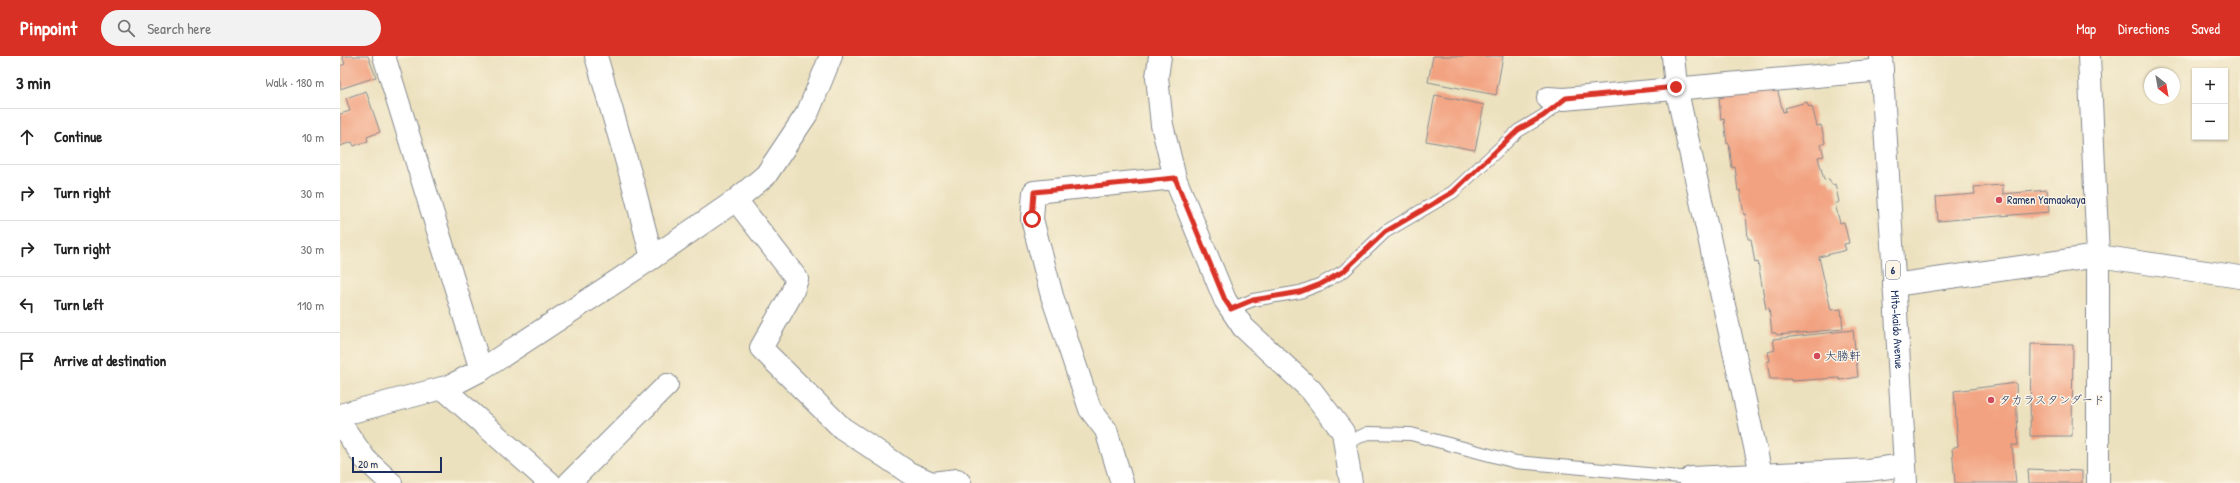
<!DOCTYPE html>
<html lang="en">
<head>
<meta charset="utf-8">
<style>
  :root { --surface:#fff; --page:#f2f2f2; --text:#222; --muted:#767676; --line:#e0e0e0; --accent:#d93025 }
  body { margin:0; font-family:"Patrick Hand","Klee One",sans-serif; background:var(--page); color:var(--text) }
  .controls { position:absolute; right:12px; top:12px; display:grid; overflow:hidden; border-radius:0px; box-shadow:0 1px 3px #0004 }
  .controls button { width:36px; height:36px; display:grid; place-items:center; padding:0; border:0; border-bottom:1px solid var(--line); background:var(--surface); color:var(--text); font:20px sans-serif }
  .compass { position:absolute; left:1804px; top:12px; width:36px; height:36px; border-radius:50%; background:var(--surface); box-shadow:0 1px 3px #0004; rotate:149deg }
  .scale { position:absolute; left:12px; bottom:10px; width:90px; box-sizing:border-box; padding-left:4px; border:2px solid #1b2f5e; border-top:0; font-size:11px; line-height:14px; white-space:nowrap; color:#1b2f5e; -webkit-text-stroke:3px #fcf5e5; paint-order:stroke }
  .stop { position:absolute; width:12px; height:12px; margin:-9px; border:3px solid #d93025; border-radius:50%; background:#fff }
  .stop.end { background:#d93025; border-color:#fff; box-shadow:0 1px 4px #0008 }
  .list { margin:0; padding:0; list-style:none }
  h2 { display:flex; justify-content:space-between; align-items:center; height:52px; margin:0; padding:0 16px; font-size:17px }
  h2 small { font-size:13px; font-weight:400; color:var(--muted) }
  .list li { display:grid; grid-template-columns:26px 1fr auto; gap:12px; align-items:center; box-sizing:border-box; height:56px; padding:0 16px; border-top:1px solid var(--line) }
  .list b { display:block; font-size:15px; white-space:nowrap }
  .list em { font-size:13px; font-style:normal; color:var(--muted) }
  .icon { flex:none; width:22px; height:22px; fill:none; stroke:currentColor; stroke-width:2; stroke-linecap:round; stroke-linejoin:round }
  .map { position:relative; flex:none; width:1900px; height:427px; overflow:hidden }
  header { display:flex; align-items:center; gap:24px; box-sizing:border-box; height:56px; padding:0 20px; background:var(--accent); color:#fff }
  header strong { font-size:19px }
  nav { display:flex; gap:22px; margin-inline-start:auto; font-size:14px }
  .search { width:280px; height:36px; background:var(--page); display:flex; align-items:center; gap:10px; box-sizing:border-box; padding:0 14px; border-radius:22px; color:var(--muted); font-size:15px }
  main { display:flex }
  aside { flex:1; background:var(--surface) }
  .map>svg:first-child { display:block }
</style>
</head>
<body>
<header>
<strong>Pinpoint</strong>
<div class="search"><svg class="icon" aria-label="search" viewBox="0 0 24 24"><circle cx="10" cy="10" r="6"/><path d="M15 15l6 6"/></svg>Search here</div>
<nav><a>Map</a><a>Directions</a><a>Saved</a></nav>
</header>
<main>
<aside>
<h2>3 min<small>Walk · 180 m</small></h2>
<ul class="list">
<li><svg class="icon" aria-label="ahead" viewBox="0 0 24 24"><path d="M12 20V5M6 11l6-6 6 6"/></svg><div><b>Continue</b></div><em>10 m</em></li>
<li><svg class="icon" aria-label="right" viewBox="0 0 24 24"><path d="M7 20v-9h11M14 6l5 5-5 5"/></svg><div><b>Turn right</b></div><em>30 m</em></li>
<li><svg class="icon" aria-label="right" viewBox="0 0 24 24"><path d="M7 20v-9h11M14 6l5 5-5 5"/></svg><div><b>Turn right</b></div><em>30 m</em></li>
<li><svg class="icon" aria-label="left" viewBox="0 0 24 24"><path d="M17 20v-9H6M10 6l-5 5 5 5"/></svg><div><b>Turn left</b></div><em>110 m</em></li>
<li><svg class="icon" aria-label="arrive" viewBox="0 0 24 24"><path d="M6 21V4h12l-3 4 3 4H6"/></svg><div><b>Arrive at destination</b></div></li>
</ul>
</aside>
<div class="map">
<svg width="1900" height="427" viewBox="0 0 1900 427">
  <rect width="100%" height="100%" fill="#fcf5e5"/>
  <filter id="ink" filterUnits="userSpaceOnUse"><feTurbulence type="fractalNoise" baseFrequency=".025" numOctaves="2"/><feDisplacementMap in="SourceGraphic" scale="8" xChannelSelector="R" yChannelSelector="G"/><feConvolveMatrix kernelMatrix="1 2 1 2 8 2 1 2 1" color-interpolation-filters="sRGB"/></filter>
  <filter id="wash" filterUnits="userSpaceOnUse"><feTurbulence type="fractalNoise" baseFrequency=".012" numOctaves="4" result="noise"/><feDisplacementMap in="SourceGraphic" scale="16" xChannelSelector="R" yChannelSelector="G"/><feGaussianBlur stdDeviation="0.9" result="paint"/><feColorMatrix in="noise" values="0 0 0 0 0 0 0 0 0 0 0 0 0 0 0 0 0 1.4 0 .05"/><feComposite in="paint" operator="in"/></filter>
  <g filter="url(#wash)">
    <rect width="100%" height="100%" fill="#ece1be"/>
    <g id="blocks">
      <g fill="#f2a280">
        <polygon points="2,0 28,0 36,21 0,33 0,10 5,8"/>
        <polygon points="1093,0 1163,0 1156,39 1088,26"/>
        <polygon points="1437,32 1443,56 1446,55 1445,52 1467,46 1469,51 1472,50 1477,70 1481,69 1485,87 1481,89 1484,100 1478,101 1484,124 1489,123 1492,129 1495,128 1499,146 1495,148 1500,167 1504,166 1509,187 1504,188 1506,194 1479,201 1491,254 1501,253 1503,273 1437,279 1436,277 1432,277 1429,252 1426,253 1418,206 1415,207 1411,183 1408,183 1406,158 1404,159 1400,134 1398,135 1395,111 1392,112 1389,87 1387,88 1384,63 1381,64 1379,42 1384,41 1383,38"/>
        <polygon points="26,35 40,76 27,81 28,85 14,90 12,86 0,90 0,58 10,55 6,42"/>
        <polygon points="1095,39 1144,49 1135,94 1086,85"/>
        <polygon points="1663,129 1663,138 1707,134 1709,156 1598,165 1596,141 1635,138 1634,131"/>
        <polygon points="1513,274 1518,321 1500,324 1499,322 1451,325 1451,323 1430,323 1427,306 1430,305 1428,296 1435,294 1433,283"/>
        <polygon points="1691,288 1733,289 1732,380 1690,380"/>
        <polygon points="1676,327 1678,389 1672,389 1676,427 1615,427 1612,392 1618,390 1614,335"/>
        <polygon points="1688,413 1742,415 1742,427 1689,427"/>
      </g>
    </g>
  </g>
  <g filter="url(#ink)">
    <use href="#blocks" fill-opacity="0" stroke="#84888e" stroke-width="1"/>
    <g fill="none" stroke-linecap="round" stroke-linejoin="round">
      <defs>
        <g id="lane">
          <polyline points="891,253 913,244 960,236 981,228 1004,215 1045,176 1113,136 1178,75 1203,60 1224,44"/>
          <polyline points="1004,388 1028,377 1071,378 1176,406 1351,422"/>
        </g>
        <g id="street">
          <polyline points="44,0 141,314"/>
          <polyline points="256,0 292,124 312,202"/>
          <polyline points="820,0 817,21 822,69 835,122 885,244 903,271 971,334 1003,376 1011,427"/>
          <polyline points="1333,0 1336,31 1421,418"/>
          <polyline points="1749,0 1758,200 1758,427"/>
          <polyline points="1208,42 1224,43 1542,14"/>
          <polyline points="396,144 457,223 452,237 421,292 502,372 546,401 569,417 592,427 617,424 620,427"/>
          <polyline points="1554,229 1758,200 1900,221"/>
          <polyline points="103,332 210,427"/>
          <polyline points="0,359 110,330 141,314 312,202 396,144 426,119 468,56 491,0"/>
          <polyline points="0,367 25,403 51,427"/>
          <polyline points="229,427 327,329"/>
          <polyline points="782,427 766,374 750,353 712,240 692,163 694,136 835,122"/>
          <polyline points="1351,427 1351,422 1528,414 1565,409"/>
        </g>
        <g id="highway">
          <path id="s1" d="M1541 0 1566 427"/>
        </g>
      </defs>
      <use href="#lane" stroke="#84888e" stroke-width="14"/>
      <use href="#street" stroke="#84888e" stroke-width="24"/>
      <use href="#highway" stroke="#84888e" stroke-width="24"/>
      <use href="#lane" stroke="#fff" stroke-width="12"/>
      <use href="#street" stroke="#fff" stroke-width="22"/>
      <use href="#highway" stroke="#fff" stroke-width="22"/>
    </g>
  </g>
  <g fill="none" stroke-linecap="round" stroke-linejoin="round" filter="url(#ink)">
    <polyline stroke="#d93025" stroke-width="5" points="692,163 694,136 835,122 885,244 891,253 913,244 960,236 981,228 1004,215 1045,176 1113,136 1178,74 1203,60 1226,42 1336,31"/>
  </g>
  <g fill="#d1495b" stroke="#fcf5e5" stroke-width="1.5">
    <circle cx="1659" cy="144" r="4"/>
    <circle cx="1477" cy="300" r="4"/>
    <circle cx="1651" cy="344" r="4"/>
  </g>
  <g text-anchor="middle" stroke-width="3" stroke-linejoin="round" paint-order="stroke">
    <rect fill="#fcf5e5" stroke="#5e6a86" stroke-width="1" x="1546" y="205" width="14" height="18" rx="3"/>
    <g font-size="11" font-weight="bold" fill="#1b2f5e">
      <text x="1553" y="218">6</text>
    </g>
    <g font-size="12" fill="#1b2f5e" stroke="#fcf5e5" text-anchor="start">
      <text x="1667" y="148">Ramen Yamaokaya</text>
      <text x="1485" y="304">大勝軒</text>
      <text x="1659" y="348">タカラスタンダード</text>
    </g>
    <g font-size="12" fill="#1b2f5e" stroke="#fcf5e5">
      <text dy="4" stroke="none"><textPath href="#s1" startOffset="274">Mito-kaido Avenue</textPath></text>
    </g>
  </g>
</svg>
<div class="controls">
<button>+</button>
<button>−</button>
</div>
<svg class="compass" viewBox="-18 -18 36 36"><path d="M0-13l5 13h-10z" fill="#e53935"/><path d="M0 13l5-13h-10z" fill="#767676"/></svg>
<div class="scale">20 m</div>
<div class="stop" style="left:692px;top:163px"></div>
<div class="stop end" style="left:1336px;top:31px"></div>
</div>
</main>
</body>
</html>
